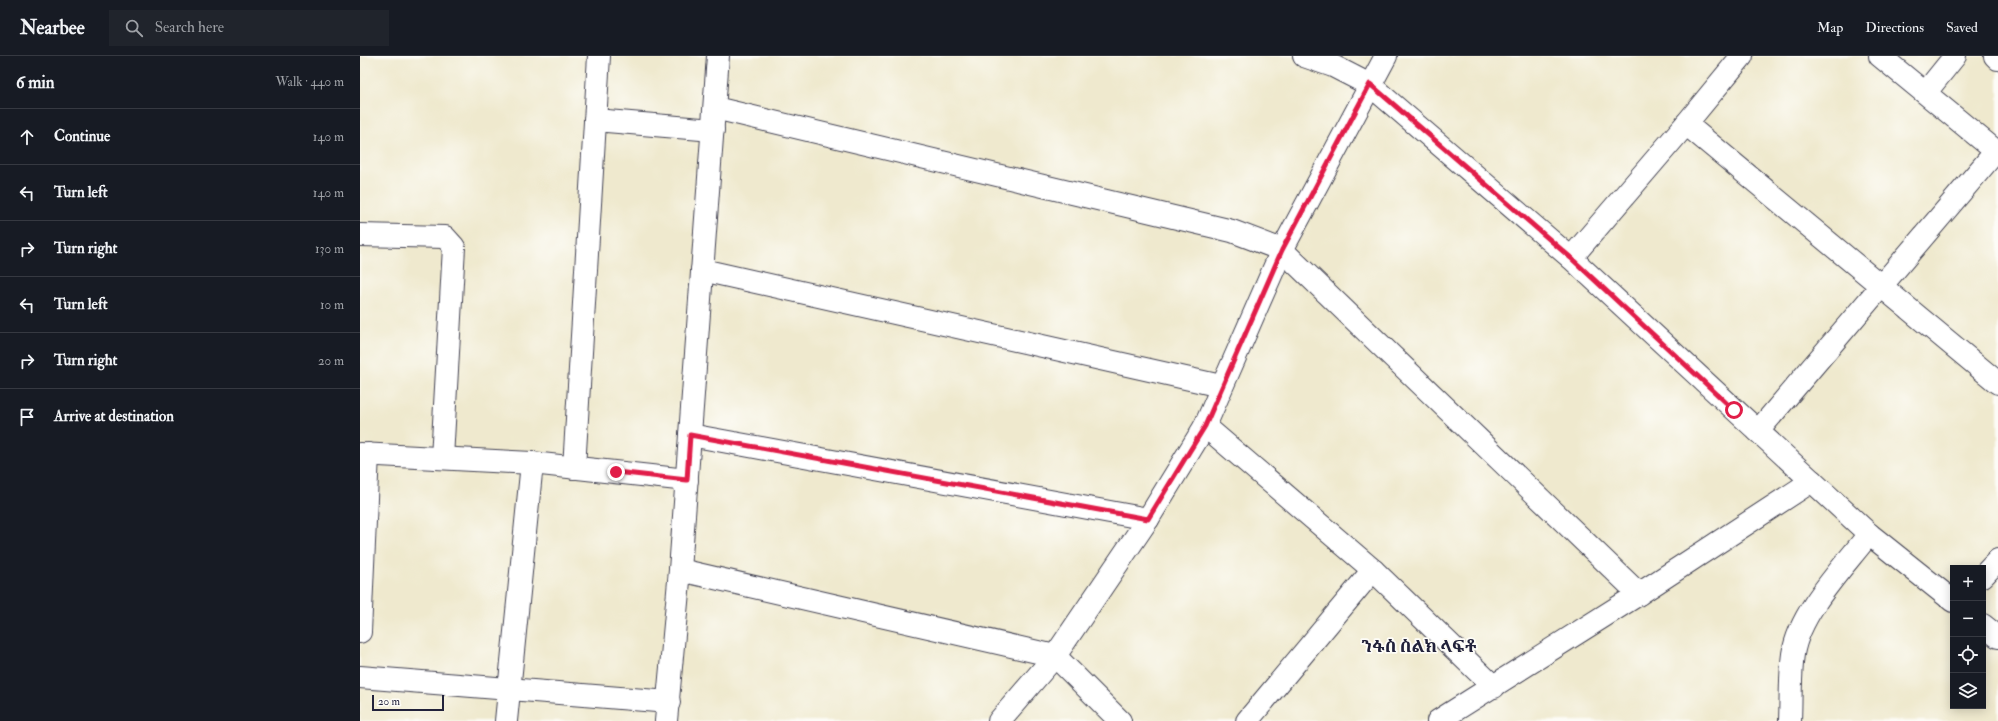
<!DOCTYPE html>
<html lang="en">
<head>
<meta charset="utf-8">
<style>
  :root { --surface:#171b24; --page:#20242c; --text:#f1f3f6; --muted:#9ea1a6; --line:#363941 }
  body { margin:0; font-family:"IM FELL Double Pica","Noto Serif Ethiopic",serif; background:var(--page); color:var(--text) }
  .controls { position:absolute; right:12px; bottom:12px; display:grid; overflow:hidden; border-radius:0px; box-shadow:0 2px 10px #0003 }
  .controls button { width:36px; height:36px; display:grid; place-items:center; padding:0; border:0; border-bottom:1px solid var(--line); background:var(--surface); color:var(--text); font:20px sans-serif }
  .scale { position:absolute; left:12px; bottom:10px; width:72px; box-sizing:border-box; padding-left:4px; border:2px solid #22223b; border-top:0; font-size:11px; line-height:14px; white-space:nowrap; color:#22223b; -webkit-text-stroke:3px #fdfcf7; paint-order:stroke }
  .stop { position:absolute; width:12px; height:12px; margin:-9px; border:3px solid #e11d48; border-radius:50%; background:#fff }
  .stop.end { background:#e11d48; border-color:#fff; box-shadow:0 1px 4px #0008 }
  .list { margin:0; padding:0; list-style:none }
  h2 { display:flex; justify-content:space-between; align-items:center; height:52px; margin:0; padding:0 16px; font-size:17px }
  h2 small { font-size:13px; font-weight:400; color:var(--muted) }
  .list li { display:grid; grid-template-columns:26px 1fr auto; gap:12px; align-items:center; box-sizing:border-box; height:56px; padding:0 16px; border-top:1px solid var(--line) }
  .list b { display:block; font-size:15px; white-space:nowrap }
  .list em { font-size:13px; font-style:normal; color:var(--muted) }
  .icon { flex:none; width:22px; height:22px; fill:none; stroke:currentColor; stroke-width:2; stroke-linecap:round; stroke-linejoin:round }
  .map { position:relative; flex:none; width:1638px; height:665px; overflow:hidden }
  header { display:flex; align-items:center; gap:24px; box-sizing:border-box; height:56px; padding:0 20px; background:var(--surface); border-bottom:1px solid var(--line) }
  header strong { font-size:19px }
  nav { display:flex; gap:22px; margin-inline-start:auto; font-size:14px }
  .search { width:280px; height:36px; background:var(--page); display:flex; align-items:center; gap:10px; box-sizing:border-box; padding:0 14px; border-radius:0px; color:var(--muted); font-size:15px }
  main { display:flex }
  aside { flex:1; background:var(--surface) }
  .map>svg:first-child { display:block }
</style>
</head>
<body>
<header>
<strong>Nearbee</strong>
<div class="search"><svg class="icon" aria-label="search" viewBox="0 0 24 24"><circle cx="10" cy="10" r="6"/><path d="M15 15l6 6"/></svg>Search here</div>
<nav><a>Map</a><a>Directions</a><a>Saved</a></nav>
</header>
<main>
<aside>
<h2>6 min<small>Walk · 440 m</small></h2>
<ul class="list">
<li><svg class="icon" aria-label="ahead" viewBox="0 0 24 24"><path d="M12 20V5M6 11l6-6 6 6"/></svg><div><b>Continue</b></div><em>140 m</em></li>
<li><svg class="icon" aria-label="left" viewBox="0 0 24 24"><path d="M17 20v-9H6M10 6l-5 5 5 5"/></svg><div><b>Turn left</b></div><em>140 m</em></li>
<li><svg class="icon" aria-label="right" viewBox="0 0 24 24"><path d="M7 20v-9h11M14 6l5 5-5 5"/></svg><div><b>Turn right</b></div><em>130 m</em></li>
<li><svg class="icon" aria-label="left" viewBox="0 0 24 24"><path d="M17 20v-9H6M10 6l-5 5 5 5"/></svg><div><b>Turn left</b></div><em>10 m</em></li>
<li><svg class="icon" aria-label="right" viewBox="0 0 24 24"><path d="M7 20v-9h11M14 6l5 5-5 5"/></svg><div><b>Turn right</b></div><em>20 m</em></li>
<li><svg class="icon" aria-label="arrive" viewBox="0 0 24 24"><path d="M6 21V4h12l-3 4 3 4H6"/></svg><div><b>Arrive at destination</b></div></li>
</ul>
</aside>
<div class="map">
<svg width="1638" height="665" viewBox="0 0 1638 665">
  <rect width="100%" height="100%" fill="#fdfcf7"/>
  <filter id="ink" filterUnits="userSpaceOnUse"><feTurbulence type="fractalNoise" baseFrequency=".025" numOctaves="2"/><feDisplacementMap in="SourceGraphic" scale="8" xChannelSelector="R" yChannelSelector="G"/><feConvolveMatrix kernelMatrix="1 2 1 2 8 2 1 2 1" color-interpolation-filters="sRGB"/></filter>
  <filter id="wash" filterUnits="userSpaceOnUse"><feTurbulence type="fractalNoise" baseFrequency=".012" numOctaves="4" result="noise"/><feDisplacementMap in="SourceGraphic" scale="16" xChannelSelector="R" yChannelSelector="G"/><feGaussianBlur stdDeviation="0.9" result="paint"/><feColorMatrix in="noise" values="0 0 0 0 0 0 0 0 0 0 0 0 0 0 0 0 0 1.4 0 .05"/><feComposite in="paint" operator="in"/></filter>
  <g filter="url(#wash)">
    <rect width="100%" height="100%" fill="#efe9ce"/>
  </g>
  <g filter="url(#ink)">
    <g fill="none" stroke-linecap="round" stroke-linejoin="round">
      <defs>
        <g id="minor">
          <polyline points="944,0 973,10 1010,29 1211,202 1509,478 1593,545"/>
          <polyline points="1520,0 1638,97"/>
          <polyline points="1635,0 1638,3"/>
          <polyline points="1566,36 1595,0"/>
          <polyline points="355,52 872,175 922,194 1279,538"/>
          <polyline points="235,64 353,74"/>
          <polyline points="1326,68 1638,327"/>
          <polyline points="0,179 85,181 94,191 82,402"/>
          <polyline points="1211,202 1326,68 1382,0"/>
          <polyline points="342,214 861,330"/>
          <polyline points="845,370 1013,514 1134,631"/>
          <polyline points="1398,375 1636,95"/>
          <polyline points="330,379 788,463"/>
          <polyline points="0,398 172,407 327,424"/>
          <polyline points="214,412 239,0"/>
          <polyline points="320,514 695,600 760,665"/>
          <polyline points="1623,520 1638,504"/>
          <polyline points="1623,569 1638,581"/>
          <polyline points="0,576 8,398"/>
          <polyline points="0,621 309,646"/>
          <polyline points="146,665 172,407"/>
          <polyline points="306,665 320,514 358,0"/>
          <polyline points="639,665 695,600 788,463 845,370 922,194 1026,0"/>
          <polyline points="887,665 1013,514"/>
          <polyline points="1078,665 1279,538 1452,425"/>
          <path d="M1430 665C1431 643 1430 620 1433 598 1440 555 1483 512 1509 478"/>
        </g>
      </defs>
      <use href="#minor" stroke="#414051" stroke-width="24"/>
      <use href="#minor" stroke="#fff" stroke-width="22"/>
    </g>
  </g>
  <g fill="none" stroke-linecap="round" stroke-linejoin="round" filter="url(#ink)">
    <polyline stroke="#e11d48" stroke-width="5" points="256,416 327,424 330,379 788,463 845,370 922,194 1010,28 1211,202 1374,354"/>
  </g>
  <g text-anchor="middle" stroke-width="3.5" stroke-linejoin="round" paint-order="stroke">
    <g font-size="17" font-weight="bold" fill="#22223b" stroke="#fdfcf7">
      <text x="1059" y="596">ንፋስ ስልክ ላፍቶ</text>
    </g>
  </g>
</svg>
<div class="controls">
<button>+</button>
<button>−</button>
<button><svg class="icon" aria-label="locate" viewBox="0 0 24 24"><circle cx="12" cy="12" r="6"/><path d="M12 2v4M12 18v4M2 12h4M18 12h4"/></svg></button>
<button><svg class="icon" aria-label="layers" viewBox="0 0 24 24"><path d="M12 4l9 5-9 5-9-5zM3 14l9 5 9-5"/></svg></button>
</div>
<div class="scale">20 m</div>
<div class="stop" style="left:1374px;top:354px"></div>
<div class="stop end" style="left:256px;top:416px"></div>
</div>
</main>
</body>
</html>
